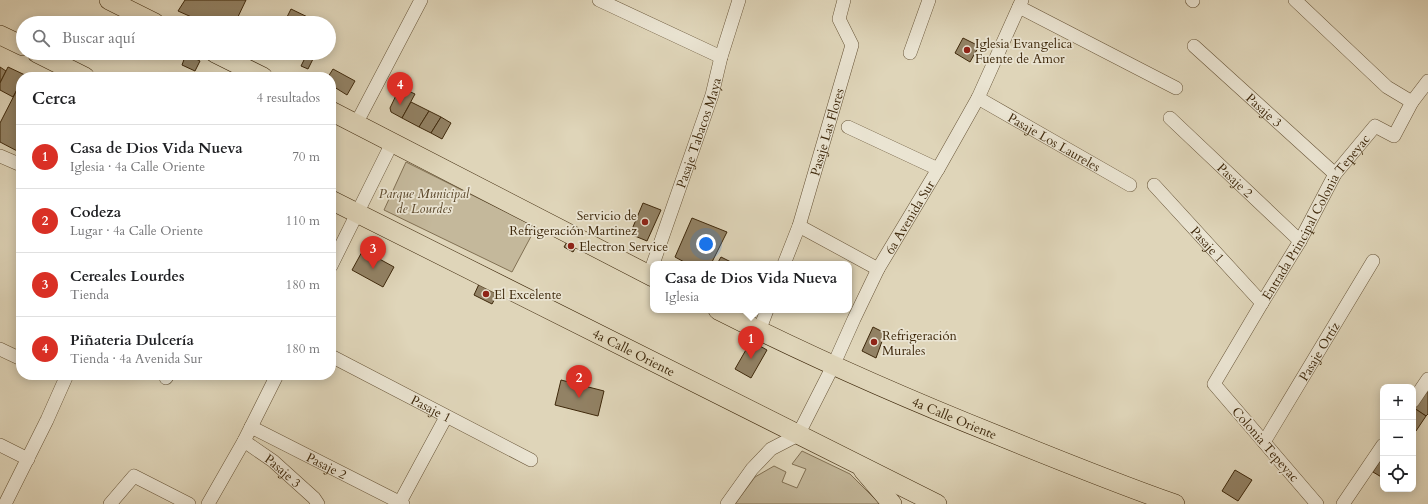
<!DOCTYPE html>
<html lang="es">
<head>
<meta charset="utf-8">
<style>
  :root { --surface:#fff; --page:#f2f2f2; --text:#202124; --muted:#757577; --line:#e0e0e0; --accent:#d93025 }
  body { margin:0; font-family:Cardo,serif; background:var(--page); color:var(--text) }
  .controls { position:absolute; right:12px; bottom:12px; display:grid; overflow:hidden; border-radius:8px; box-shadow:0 2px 10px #0003 }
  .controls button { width:36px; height:36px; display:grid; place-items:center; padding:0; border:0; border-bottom:1px solid var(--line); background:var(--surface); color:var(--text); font:20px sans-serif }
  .you { position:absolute; left:706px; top:244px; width:14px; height:14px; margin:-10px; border:3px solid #fff; border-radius:50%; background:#1a73e8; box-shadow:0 0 0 6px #1a73e833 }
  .badge { display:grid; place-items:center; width:26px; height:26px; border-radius:50%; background:var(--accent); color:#fff; font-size:13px; font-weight:700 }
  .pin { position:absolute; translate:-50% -33px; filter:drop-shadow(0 1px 2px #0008) }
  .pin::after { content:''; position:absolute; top:21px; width:14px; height:12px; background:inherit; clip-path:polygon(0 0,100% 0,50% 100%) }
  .popup { position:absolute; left:650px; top:261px; width:202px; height:52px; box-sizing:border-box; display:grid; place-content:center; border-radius:8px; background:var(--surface); filter:drop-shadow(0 1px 3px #0005); font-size:13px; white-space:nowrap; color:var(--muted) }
  .popup b { font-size:15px; color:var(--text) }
  .popup::after { content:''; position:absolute; left:50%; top:100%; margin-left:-8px; border:8px solid transparent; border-top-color:var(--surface) }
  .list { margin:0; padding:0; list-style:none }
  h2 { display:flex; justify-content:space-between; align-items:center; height:52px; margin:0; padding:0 16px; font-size:17px }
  h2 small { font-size:13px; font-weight:400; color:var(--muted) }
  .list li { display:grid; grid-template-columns:26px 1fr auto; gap:12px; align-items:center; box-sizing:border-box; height:64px; padding:0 16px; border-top:1px solid var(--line) }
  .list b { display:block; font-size:15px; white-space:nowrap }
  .list p { margin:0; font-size:13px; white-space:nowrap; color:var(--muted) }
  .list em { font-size:13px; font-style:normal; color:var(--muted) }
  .icon { flex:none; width:22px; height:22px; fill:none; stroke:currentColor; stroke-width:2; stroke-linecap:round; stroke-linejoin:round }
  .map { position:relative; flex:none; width:1428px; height:504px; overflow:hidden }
  .search { position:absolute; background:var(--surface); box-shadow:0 2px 10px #0003; left:16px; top:16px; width:320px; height:44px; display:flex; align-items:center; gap:10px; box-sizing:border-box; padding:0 14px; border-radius:22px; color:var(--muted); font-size:15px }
  .panel { position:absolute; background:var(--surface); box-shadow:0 2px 10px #0003; left:16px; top:72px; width:320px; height:308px; border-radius:16px }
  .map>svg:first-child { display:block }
</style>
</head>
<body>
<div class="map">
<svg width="1428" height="504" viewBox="0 0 1428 504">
  <rect width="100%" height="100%" fill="#dfd5b9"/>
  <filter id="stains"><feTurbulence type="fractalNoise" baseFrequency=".005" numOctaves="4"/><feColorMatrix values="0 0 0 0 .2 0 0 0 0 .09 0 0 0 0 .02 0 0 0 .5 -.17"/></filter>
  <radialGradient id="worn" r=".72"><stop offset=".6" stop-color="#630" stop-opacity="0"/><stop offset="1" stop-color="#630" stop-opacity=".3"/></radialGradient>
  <g fill="#c4b89b" stroke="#817053">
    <polygon points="406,162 536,227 512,272 384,210"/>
    <polygon points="802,451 850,474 880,504 735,504 755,477 774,466 786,472 782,482 797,488 806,469 792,464"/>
  </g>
  <g fill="#928265" stroke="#3e280b">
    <polygon points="185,0 246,0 235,23 205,23 178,11"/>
    <polygon points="291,9 320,23 284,23"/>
    <polygon points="963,38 979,46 970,62 955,53"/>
    <polygon points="296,53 316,53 308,69 301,66 305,58"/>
    <polygon points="186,54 200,61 195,71 182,65"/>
    <polygon points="0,67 6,71 0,83"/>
    <polygon points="8,67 25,75 24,77 21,77 21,82 13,97 0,90 0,83"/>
    <polygon points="333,69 355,81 347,95 331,85 331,77 328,77"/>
    <polygon points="21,82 21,153 0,142 0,123"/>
    <polygon points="400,87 415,94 402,118 391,112 390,108"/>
    <polygon points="411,102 429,111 419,127 402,118"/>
    <polygon points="429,111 441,117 431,133 419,127"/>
    <polygon points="441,117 451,123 442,139 431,133"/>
    <polygon points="643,203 661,210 647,241 630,234"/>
    <polygon points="692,218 727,232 711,264 688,264 675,257"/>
    <polygon points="568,240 577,245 573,252 564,247"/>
    <polygon points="363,250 394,267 383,287 352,270"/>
    <polygon points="721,257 735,264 717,264"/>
    <polygon points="479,284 498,293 492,304 474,295"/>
    <polygon points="873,327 885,333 876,358 862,351"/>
    <polygon points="751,341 767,350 751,378 735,369"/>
    <polygon points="561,380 604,391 598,416 555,405"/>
    <polygon points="1426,391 1428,392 1428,414 1426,416 1414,408"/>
    <polygon points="1414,408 1426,416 1416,431 1413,429 1413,409"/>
    <polygon points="1383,456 1383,478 1373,472"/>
    <polygon points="1235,470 1252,480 1238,501 1222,491"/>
  </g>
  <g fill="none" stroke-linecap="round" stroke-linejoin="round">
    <defs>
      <g id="minor">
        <polyline points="599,0 721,57"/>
        <polyline points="1192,0 1193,1"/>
        <polyline points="1295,0 1387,87 1412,102"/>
        <polyline points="1019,7 1176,88"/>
        <path id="s1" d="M1194 46 1335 174"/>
        <polyline points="910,53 929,0"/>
        <path id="s2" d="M978 98 1130 185"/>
        <path id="s3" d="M1170 118 1300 241"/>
        <polyline points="356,124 421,0"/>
        <polyline points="848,127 938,169"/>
        <polyline points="0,156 21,165"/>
        <path id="s4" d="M1154 185 1262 303"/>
        <polyline points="799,226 878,269"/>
        <path id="s5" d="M653 264 712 95 721 57 739 0"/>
        <path id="s6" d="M784 264 799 226 852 45 839 19 844 0"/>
        <polyline points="331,266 392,143"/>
        <polyline points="759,331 767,310"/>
        <polyline points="0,349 21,359"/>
        <path id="s7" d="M331 356 531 460"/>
        <polyline points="166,378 168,375"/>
        <polyline points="1413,401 1428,379"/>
        <path id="s8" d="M251 427 403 504"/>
        <path id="s9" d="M244 441 273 461 314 498 318 504"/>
        <path id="s10" d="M1264 442 1373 261"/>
        <polyline points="0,445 28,459"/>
        <polyline points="5,504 47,420 67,375"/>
        <polyline points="110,504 134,476 189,504"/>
        <polyline points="208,504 244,441 277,375"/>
        <polyline points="399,504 446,417"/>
        <path id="s11" d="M727 504 752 469 771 449 798 435 833 366 854 319 878 269 938 169 978 98 1022 0"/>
        <path id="s12" d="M1317 504 1214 384 1262 303 1300 241 1335 174 1375 126 1394 136 1412 102 1428 81"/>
        <polyline points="1343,504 1383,445"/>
      </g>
      <g id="highway">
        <polyline points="109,0 155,23"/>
        <polyline points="0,35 23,46"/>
        <polyline points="37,53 85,77"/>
        <polyline points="215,53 263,77"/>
        <polyline points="331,111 653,277"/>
        <path id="s13" d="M331 200 937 504"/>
        <path id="s14" d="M718 310C809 356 902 397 997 435 1056 459 1115 483 1175 504"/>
        <polyline points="863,470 892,504"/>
      </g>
    </defs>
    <use href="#minor" stroke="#665336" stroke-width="14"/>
    <use href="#highway" stroke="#3e280b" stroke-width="20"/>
    <use href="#minor" stroke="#eae4d2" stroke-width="13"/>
    <use href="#highway" stroke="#dfd5b9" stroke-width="19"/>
  </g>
  <g fill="#8f2418" stroke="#eae4d2" stroke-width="1.5">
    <circle cx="967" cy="50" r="4"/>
    <circle cx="645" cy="222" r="4"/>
    <circle cx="571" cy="246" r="4"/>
    <circle cx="486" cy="294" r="4"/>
    <circle cx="874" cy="342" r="4"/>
  </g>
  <g text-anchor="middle" stroke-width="3.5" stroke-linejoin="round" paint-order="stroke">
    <g font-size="13" fill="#3e280b" stroke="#eae4d2" text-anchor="start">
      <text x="975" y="48">Iglesia Evangelica<tspan x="975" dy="15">Fuente de Amor</tspan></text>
      <text x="637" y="220" text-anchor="end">Servicio de<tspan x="637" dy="15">Refrigeración Martinez</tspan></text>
      <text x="579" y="251">Electron Service</text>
      <text x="494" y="299">El Excelente</text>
      <text x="882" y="340">Refrigeración<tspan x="882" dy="15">Murales</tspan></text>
    </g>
    <g font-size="13" fill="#3e280b" stroke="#eae4d2">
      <text dy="5" stroke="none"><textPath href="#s1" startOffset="95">Pasaje 3</textPath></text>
      <text dy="5" stroke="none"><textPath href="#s5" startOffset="139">Pasaje Tabacos Maya</textPath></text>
      <text dy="5" stroke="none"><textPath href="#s6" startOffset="139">Pasaje Las Flores</textPath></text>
      <text dy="5" stroke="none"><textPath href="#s2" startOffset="88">Pasaje Los Laureles</textPath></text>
      <text dy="5" stroke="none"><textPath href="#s3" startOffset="90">Pasaje 2</textPath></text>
      <text dy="5" stroke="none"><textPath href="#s11" startOffset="346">6a Avenida Sur</textPath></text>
      <text dy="5" stroke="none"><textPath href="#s12" startOffset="354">Entrada Principal Colonia Tepeyac</textPath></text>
      <text dy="5" stroke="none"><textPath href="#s4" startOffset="80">Pasaje 1</textPath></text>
      <text dy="5" stroke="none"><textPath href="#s10" startOffset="106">Pasaje Ortíz</textPath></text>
      <text dy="5" stroke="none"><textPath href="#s13" startOffset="339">4a Calle Oriente</textPath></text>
      <text dy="5" stroke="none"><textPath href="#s7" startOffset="113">Pasaje 1</textPath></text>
      <text dy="5" stroke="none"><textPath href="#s14" startOffset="260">4a Calle Oriente</textPath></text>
      <text transform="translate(1266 444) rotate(49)" y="5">Colonia Tepeyac</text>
      <text dy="5" stroke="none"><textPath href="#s8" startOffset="85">Pasaje 2</textPath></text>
      <text dy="5" stroke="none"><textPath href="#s9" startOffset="49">Pasaje 3</textPath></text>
    </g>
    <g font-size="13" font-style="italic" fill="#594528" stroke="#eae4d2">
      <text x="424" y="198">Parque Municipal<tspan x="424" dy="15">de Lourdes</tspan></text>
    </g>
  </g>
  <rect width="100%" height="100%" filter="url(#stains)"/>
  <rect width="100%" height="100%" fill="url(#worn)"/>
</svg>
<div class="controls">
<button>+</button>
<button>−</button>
<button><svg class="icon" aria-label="locate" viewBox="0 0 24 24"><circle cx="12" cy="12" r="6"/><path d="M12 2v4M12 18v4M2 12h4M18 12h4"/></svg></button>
</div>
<div class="you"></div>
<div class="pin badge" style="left:751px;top:359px">1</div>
<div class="popup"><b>Casa de Dios Vida Nueva</b>Iglesia</div>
<div class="pin badge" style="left:579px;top:398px">2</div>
<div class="pin badge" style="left:373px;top:269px">3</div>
<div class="pin badge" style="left:400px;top:105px">4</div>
<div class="search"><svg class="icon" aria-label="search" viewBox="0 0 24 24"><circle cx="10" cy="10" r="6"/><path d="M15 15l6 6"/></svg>Buscar aquí</div>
<section class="panel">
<h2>Cerca<small>4 resultados</small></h2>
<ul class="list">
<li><span class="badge">1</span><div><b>Casa de Dios Vida Nueva</b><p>Iglesia · 4a Calle Oriente</p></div><em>70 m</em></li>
<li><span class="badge">2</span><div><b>Codeza</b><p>Lugar · 4a Calle Oriente</p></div><em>110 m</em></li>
<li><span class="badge">3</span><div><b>Cereales Lourdes</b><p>Tienda</p></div><em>180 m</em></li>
<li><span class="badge">4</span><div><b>Piñateria Dulcería</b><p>Tienda · 4a Avenida Sur</p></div><em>180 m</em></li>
</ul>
</section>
</div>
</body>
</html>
